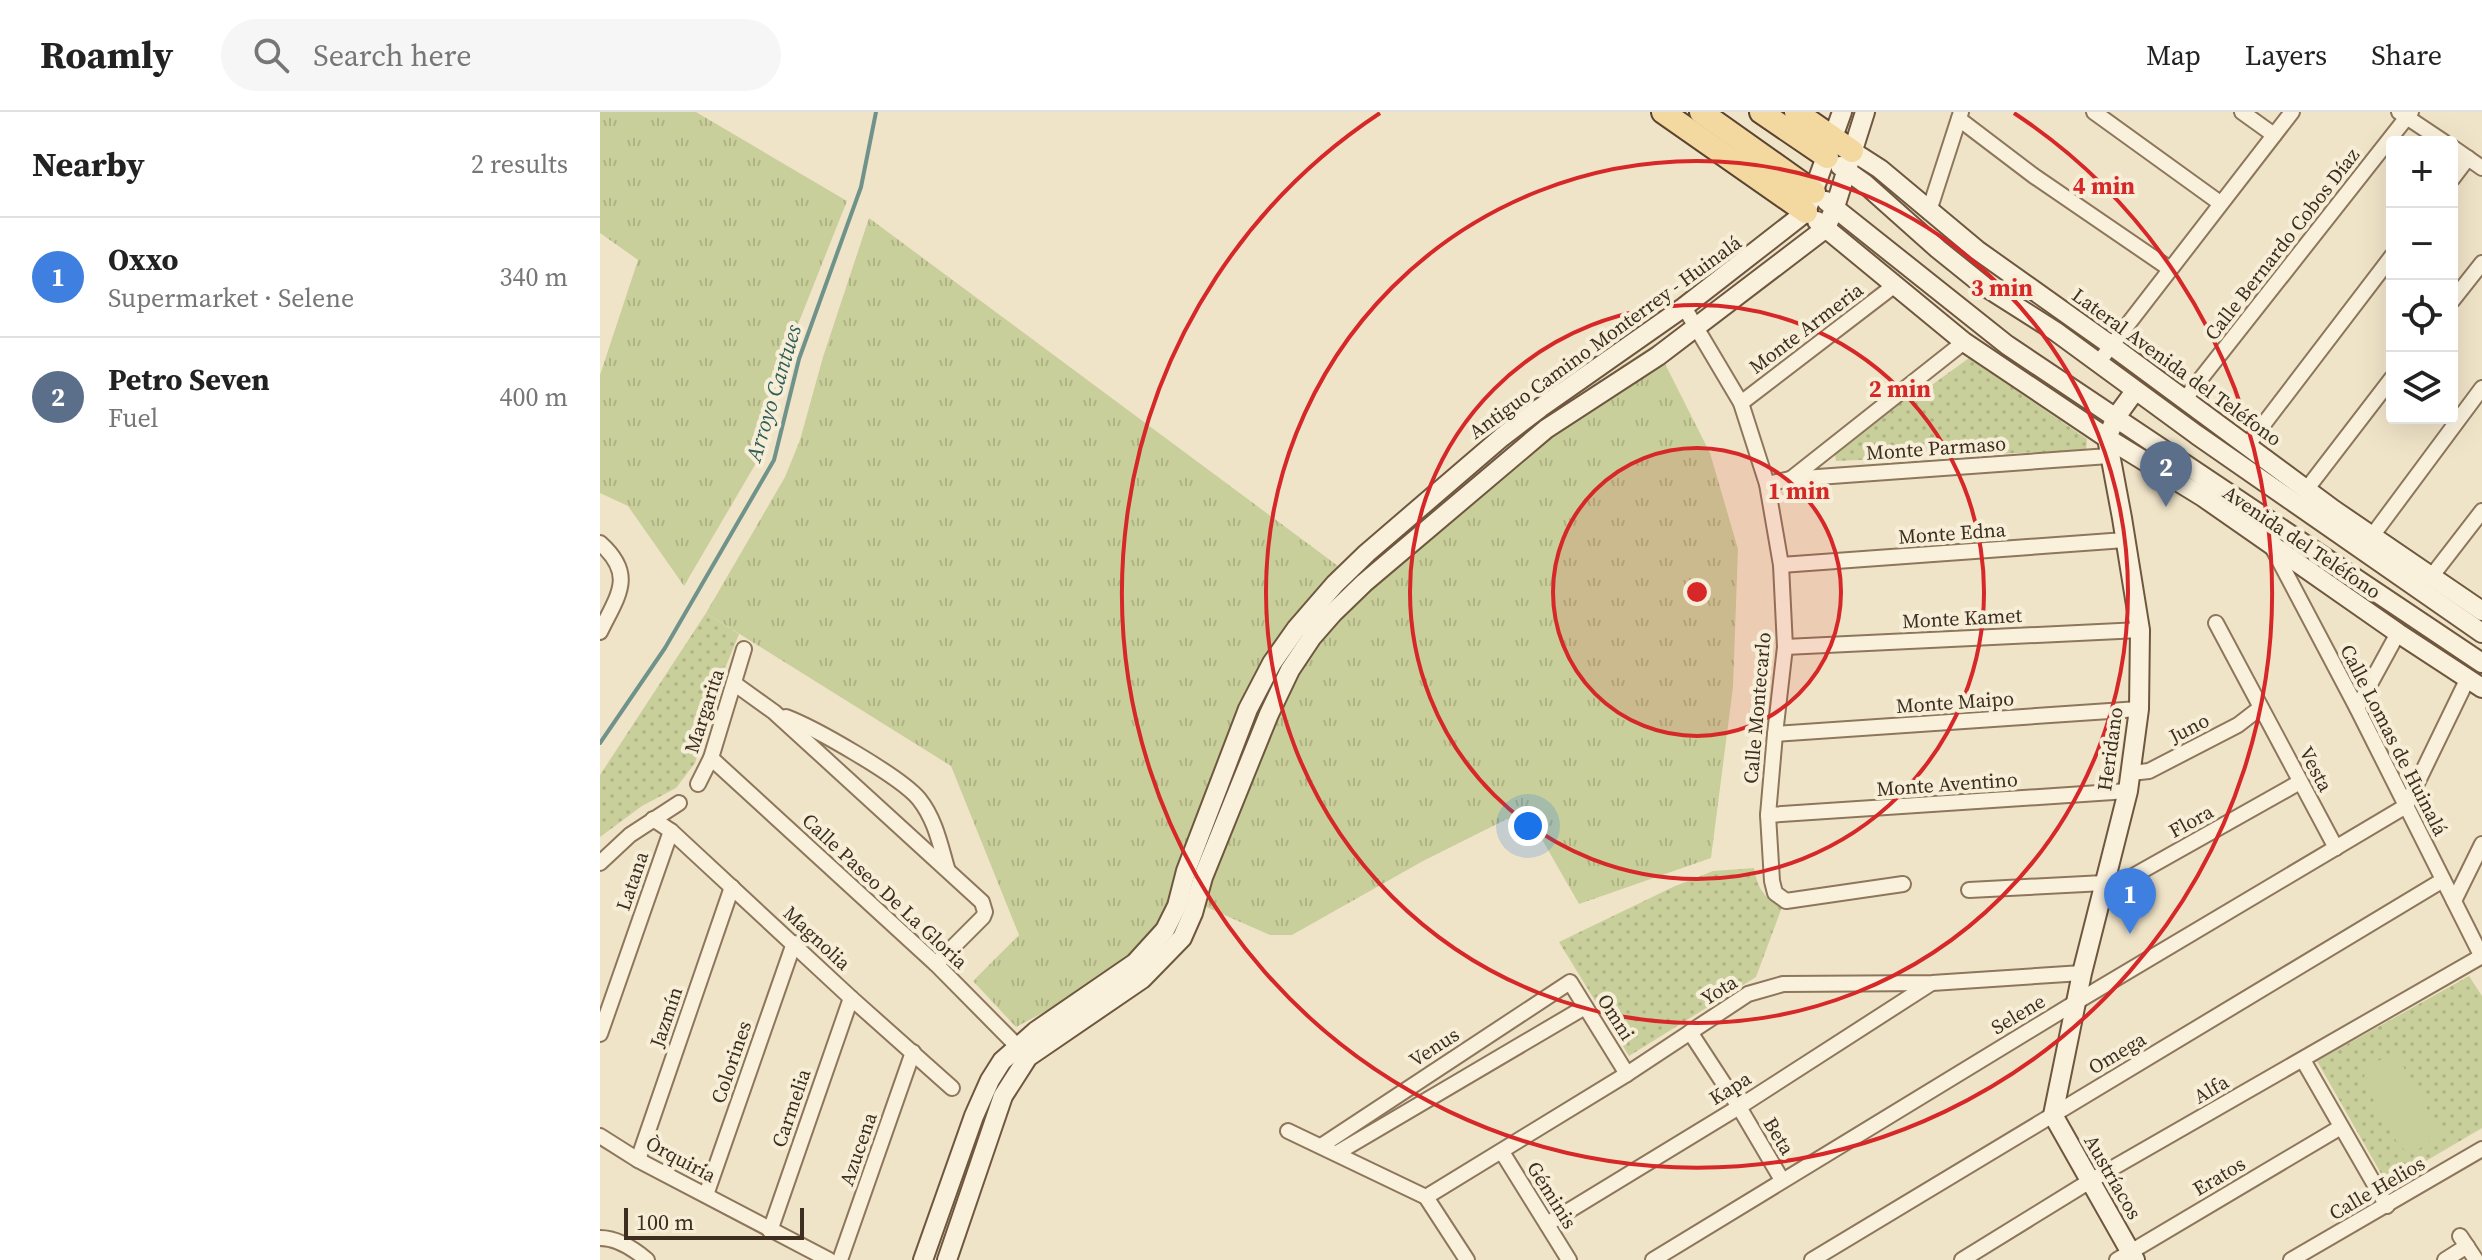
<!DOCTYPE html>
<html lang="en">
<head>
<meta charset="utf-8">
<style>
  :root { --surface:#fff; --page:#f6f6f6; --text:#222; --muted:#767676; --line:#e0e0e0; --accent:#9e2a2b }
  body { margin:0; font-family:"Source Serif 4",serif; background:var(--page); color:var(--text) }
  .controls { position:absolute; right:24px; top:24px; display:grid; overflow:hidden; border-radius:8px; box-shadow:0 8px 32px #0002 }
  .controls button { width:72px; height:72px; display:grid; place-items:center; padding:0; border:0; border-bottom:2px solid var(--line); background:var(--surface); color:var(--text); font:40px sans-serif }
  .scale { position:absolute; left:24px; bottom:20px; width:180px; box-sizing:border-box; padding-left:8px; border:4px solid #3d2e20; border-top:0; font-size:22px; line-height:28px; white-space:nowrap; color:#3d2e20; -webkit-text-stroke:6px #f7eed8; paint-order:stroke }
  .you { position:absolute; left:928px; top:714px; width:28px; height:28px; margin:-20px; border:6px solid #fff; border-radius:50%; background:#1a73e8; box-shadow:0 0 0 12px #1a73e833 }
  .badge { display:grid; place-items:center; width:52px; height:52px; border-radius:50%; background:var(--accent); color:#fff; font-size:26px; font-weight:700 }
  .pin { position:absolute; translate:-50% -66px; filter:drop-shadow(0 2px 4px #0008) }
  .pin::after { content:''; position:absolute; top:42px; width:28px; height:24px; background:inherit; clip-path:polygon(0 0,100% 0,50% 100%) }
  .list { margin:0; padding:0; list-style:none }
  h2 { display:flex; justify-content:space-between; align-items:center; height:104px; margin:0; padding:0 32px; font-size:34px }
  h2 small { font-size:26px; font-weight:400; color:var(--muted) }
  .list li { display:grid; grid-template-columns:52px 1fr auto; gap:24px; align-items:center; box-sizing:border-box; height:120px; padding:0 32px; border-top:2px solid var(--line) }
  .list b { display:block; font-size:30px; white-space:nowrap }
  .list p { margin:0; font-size:26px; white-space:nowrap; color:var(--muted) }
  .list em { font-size:26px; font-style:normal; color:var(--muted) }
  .icon { flex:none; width:44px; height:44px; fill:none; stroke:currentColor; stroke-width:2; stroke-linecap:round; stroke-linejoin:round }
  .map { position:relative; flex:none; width:1882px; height:1148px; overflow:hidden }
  header { display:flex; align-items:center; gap:48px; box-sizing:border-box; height:112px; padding:0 40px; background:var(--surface); border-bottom:2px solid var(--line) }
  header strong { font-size:38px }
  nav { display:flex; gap:44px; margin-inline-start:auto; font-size:28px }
  .search { width:560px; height:72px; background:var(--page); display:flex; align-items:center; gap:20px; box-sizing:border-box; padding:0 28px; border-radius:44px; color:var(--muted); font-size:30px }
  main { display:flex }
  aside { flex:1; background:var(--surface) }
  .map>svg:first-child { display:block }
</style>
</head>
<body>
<header>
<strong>Roamly</strong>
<div class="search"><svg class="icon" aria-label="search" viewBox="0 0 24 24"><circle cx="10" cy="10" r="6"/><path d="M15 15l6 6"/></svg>Search here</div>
<nav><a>Map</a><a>Layers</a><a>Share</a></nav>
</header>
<main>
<aside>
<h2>Nearby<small>2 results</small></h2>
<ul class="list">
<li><span class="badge" style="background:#3f7fe0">1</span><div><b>Oxxo</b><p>Supermarket · Selene</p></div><em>340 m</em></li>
<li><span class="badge" style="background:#5c6f8a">2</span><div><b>Petro Seven</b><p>Fuel</p></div><em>400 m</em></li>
</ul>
</aside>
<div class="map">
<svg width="1882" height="1148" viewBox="0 0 1882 1148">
  <defs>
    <pattern id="grass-tufts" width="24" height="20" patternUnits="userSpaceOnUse" patternTransform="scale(2)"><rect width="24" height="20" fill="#c9cf9b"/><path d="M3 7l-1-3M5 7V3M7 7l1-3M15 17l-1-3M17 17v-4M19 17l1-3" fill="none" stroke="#aeb285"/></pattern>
    <pattern id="park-dots" width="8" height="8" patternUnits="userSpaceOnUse" patternTransform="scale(2)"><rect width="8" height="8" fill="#c9cf9b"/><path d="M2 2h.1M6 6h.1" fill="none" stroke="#aeb285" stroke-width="1.8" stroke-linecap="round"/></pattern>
  </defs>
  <rect width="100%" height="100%" fill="#f0e4c8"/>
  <g fill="url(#grass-tufts)">
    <polygon points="0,0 96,0 247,89 187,240 162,341 84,474 28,394 0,381 0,263 38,148 0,121"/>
    <polygon points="269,106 738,454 683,535 574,813 454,909 448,898 416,915 373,869 419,823 351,654 106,501 185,365 200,328 223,245"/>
    <polygon points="1055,232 1110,341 1138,437 1133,575 1111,746 979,792 936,717 925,710 907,707 823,749 692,823 670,823 604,794 650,664 712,531 761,464 941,307"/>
  </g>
  <g fill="url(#park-dots)">
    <polygon points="1369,246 1487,327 1486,338 1236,349 1234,335 1282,299 1318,283"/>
    <polygon points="106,501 139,522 117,576 95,651 76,676 42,694 0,725 0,663"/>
    <path d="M1154 756C1158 776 1163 786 1182 795L1156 865 1029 944 959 830 1073 775 1113 759Z"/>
    <polygon points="1869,864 1882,884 1882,1016 1787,1072 1717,949"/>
  </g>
  <path fill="#c9cf9b" d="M1787 944H1796L1799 947 1838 1016V1022L1814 1041 1807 1040 1798 1032 1764 971C1763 955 1776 951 1787 944Z"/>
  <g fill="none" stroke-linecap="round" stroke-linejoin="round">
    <polyline stroke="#6f938a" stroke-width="4" points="0,631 65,536 174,348 199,247 261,75 276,0"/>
    <defs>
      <g id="street">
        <polyline points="1494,0 1620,91"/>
        <polyline points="1642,0 1674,23"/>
        <polyline points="1799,0 1844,30"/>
        <polyline points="1359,7 1434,64 1570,157"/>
        <polyline points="1852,35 1882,56"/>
        <polyline points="1852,67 1868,46"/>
        <polyline points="1329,99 1361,0"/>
        <polyline points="1852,189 1882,151"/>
        <polyline points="1084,195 1141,291 1167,372 1181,453 1185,535 1175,622 1168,703 1172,769 1175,781 1186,789 1303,772"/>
        <polyline points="1498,251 1692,0"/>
        <polyline points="1584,288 1811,0"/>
        <polyline points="1141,291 1295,173"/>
        <polyline points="1647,334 1792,144"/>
        <polyline points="1192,366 1364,230"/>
        <polyline points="1167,372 1190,367 1509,344"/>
        <polyline points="1706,378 1792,266"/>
        <polyline points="1772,424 1882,276"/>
        <path d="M0 431C36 463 18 483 0 520"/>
        <polyline points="1671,433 1757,596 1882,845"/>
        <polyline points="1181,453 1525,428"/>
        <polyline points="1831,465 1882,399"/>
        <polyline points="1616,511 1736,736"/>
        <polyline points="1185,535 1540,518"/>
        <polyline points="135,572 174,600 382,790 385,800 383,805 336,852"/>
        <polyline points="1757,596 1798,521"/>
        <path d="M186 605C215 616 301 665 319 687 335 707 340 732 347 756"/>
        <polyline points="1175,622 1539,597"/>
        <polyline points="111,646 336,852 425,942"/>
        <polyline points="1531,661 1549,659 1638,613 1660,596"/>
        <polyline points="98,672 111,646 144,537"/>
        <polyline points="1168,703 1528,679"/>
        <polyline points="53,707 71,719 251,886 352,976"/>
        <polyline points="0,751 30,723 79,691"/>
        <polyline points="1369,778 1504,771"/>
        <polyline points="1501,782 1700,670"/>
        <polyline points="1854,789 1882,732"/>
        <polyline points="1090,920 1139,995 1182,1068"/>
        <polyline points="0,922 71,719"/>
        <polyline points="1703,948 1787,1094"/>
        <polyline points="688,1019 826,1085 867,1148"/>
        <polyline points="0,1024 38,1048 229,1148"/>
        <polyline points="721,1034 970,870 1027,962"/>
        <polyline points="902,1040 969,1148"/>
        <polyline points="737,1041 985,895"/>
        <polyline points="38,1048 132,775"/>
        <polyline points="106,1083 194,831"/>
        <polyline points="826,1085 1027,962 1148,882 1183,872 1332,871 1482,861"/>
        <polyline points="947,1112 1139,995 1330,872"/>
        <polyline points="170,1119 251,886"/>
        <polyline points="1860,1124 1876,1148"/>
        <path d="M0 1126C17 1126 34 1137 47 1148"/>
        <polyline points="240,1148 313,940"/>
        <polyline points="1053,1148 1478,889 1806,694 1868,566"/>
        <polyline points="1212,1148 1843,768"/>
        <polyline points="1362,1148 1490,1069 1882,844"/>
        <polyline points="1517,1148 1741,1015"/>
        <polyline points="1691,1148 1882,1037"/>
        <polyline points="1845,1148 1867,1134"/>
      </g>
      <g id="secondary">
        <polyline points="1252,39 1280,57 1377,138 1512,234 1734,398 1882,499"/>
        <polyline points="1240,54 1264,71 1338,137 1384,174 1455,219 1597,323 1882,521"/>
        <polyline points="1226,89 1407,233 1882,551"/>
        <polyline points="1217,109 1364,230 1507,326 1603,385 1798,521 1882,576"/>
        <polyline points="323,1148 374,1004 390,968 402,949 436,919 535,851 565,818 577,794 586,759 648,597 672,551 696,517 735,472 767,441 902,325 940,296 1084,195 1206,100 1242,0"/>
        <polyline points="347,1148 403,984 428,945 542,867 582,826 593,801 603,765 669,602 690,558 712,525 733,501 764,471 946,317 1058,244 1226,116 1235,95 1265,0"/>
        <polyline points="1535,1148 1453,1003 1482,861 1528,679 1539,597 1540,518 1522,406 1507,326 1516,305 1535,279"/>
      </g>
      <g id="primary">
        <polyline points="1063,0 1206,100"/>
        <polyline points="1101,0 1214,80"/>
        <polyline points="1161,0 1227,45"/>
        <polyline points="1196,0 1252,39"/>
      </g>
    </defs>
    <use href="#street" stroke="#8d765c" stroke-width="18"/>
    <use href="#secondary" stroke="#6f573f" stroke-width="22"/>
    <use href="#primary" stroke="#5b4430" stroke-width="26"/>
    <use href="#street" stroke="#faf1dc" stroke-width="14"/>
    <use href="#secondary" stroke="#faf1dc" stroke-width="18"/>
    <use href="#primary" stroke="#f3d9a0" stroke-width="22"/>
  </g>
  <circle cx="1097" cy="480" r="144" fill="#d62828" fill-opacity=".12"/>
  <g fill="none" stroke="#d62828" stroke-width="4">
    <circle cx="1097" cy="480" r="144"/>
    <circle cx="1097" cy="480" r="287"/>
    <circle cx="1097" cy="480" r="431"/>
    <path d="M1414 1A575 575 0 1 1 780 1"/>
  </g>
  <g text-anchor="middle" stroke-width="8" stroke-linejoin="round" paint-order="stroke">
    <g font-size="20" fill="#3d2e20" stroke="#f7eed8">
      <text transform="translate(1682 132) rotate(-52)" y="7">Calle Bernardo Cobos Díaz</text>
      <text transform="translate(1206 216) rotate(-37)" y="7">Monte Armeria</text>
      <text transform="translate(1005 225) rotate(-36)" y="7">Antiguo Camino Monterrey - Huinalá</text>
      <text transform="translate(1577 255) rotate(36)" y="7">Lateral Avenida del Teléfono</text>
      <text transform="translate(1336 336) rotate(-4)" y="7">Monte Parmaso</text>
      <text transform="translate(1352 421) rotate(-4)" y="7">Monte Edna</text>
      <text transform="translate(1702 430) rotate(34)" y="7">Avenida del Teléfono</text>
      <text transform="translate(1362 506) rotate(-3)" y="7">Monte Kamet</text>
      <text transform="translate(1355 590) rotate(-4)" y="7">Monte Maipo</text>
      <text transform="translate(1157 596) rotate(-85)" y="7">Calle Montecarlo</text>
      <text transform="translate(104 599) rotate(-72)" y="7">Margarita</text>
      <text transform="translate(1589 616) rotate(-27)" y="7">Juno</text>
      <text transform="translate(1794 628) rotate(63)" y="7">Calle Lomas de Huinalá</text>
      <text transform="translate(1510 637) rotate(-82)" y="7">Heridano</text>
      <text transform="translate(1716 657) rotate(62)" y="7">Vesta</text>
      <text transform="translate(1347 672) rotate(-4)" y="7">Monte Aventino</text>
      <text transform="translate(1591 709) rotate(-29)" y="7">Flora</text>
      <text transform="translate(32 769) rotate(-71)" y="7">Latana</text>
      <text transform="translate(285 779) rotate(43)" y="7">Calle Paseo De La Gloria</text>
      <text transform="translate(217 826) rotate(43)" y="7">Magnolia</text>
      <text transform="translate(1119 878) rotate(-32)" y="7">Yota</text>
      <text transform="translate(1418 902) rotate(-31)" y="7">Selene</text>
      <text transform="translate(66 905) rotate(-71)" y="7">Jazmín</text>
      <text transform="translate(1016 905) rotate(58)" y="7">Omni</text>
      <text transform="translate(834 935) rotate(-33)" y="7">Venus</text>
      <text transform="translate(1517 941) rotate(-31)" y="7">Omega</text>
      <text transform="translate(131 950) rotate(-71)" y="7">Colorines</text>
      <text transform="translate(1130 976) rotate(-32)" y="7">Kapa</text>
      <text transform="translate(1611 977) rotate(-30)" y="7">Alfa</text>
      <text transform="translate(191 996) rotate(-71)" y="7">Carmelia</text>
      <text transform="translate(1179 1024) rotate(59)" y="7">Beta</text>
      <text transform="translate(258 1037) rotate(-71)" y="7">Azucena</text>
      <text transform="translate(81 1047) rotate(28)" y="7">Òrquiria</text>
      <text transform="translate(1619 1064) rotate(-31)" y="7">Eratos</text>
      <text transform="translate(1513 1065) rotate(60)" y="7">Austríacos</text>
      <text transform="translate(1777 1076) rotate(-30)" y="7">Calle Helios</text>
      <text transform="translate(952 1083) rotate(58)" y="7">Géminis</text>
    </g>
    <g font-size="22" font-style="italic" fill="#2f5d5a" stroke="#f7eed8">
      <text transform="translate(173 281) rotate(-73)" y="8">Arroyo Cantues</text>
    </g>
  </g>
  <circle cx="1097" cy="480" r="12" fill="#d62828" stroke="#f7eed8" stroke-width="4"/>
  <g font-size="24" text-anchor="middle" font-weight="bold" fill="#d62828" stroke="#f7eed8" stroke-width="8" stroke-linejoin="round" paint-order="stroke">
    <text x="1504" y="82">4 min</text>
    <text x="1402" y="184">3 min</text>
    <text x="1300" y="285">2 min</text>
    <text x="1199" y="387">1 min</text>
  </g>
</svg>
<div class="controls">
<button>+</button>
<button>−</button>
<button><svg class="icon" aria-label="locate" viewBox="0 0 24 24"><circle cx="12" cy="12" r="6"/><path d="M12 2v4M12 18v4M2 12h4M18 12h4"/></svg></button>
<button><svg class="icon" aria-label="layers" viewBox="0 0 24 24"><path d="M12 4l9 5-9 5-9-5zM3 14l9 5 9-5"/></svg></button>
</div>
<div class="scale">100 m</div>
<div class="you"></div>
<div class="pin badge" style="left:1530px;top:822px;background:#3f7fe0">1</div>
<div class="pin badge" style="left:1566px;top:395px;background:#5c6f8a">2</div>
</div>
</main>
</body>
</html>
